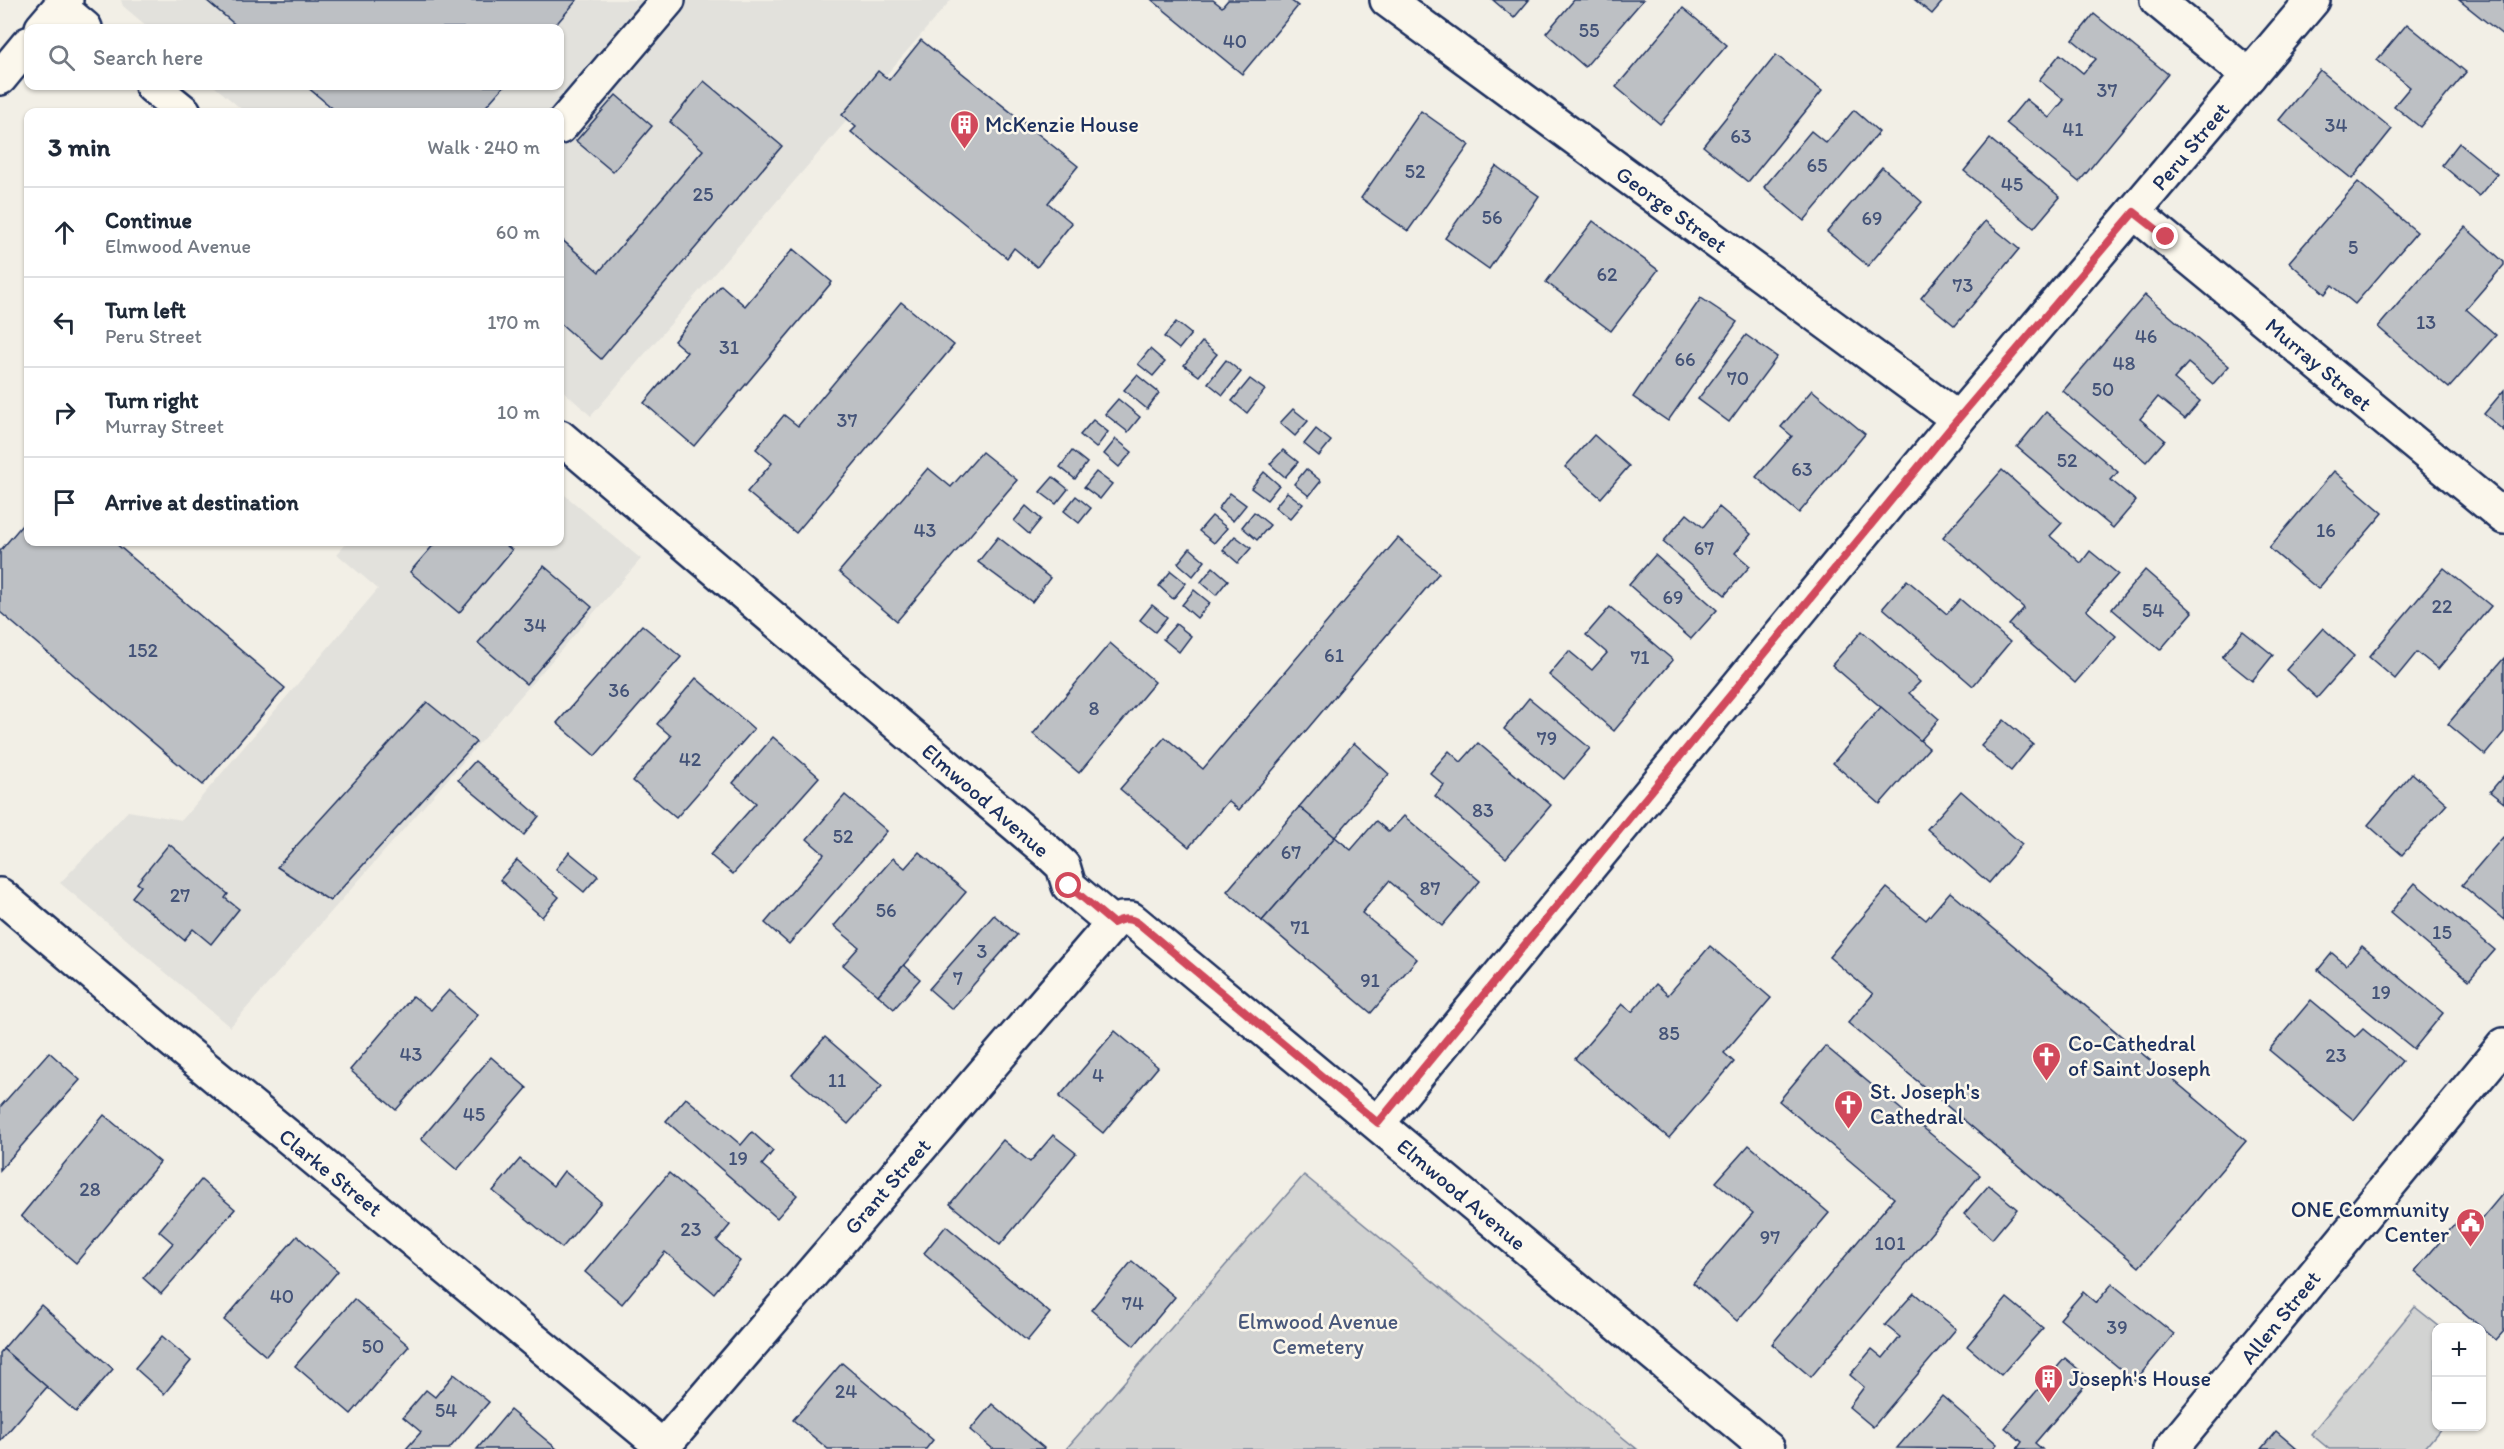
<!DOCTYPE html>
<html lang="en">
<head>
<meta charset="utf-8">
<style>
  :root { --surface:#fff; --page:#f6f6f7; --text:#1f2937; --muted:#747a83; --line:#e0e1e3 }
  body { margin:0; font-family:Itim,sans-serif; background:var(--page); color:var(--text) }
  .controls { position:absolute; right:18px; bottom:18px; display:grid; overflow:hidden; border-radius:12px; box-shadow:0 2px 4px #0004 }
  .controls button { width:54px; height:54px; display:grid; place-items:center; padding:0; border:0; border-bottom:2px solid var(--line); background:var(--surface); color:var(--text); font:30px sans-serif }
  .stop { position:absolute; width:18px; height:18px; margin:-14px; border:4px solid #d1495b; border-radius:50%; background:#fff }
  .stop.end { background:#d1495b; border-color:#fff; box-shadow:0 2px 6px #0008 }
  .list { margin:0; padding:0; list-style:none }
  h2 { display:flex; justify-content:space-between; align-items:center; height:78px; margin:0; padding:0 24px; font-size:26px }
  h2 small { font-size:20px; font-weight:400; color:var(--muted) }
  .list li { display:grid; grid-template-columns:39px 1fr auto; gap:18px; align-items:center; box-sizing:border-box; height:90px; padding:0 24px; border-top:2px solid var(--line) }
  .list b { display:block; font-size:22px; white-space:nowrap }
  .list p { margin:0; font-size:20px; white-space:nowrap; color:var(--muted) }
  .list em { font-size:20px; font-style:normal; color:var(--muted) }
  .icon { flex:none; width:33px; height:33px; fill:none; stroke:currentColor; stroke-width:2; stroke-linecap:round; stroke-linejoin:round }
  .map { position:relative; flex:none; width:2504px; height:1449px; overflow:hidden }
  .search { position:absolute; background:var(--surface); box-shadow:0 2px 4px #0004; left:24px; top:24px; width:540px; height:66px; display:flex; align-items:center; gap:15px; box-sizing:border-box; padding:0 21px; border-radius:12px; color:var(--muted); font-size:22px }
  .panel { position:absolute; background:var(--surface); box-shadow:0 2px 4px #0004; left:24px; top:108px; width:540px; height:438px; border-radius:12px }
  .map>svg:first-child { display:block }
</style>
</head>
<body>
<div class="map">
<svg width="2504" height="1449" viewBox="0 0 2504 1449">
  <rect width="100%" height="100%" fill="#f2efe6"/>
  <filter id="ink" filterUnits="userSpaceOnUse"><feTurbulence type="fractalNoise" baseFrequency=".0167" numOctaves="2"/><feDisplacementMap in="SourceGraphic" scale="12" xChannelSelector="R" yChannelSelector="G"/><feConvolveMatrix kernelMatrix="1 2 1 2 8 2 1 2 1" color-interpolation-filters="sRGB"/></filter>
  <g filter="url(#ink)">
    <g fill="#e2e1dc">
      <polygon points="121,0 951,0 591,416 560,388 560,112 245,112 214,86 560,86 560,28 149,28 123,6"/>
      <polygon points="560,491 641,559 230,1027 60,883 128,811 182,820 378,589 337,554 348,542 560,542"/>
    </g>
    <g fill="#d2d3d2" stroke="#768198" stroke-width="1.5">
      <polygon points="1304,1175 1611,1428 1637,1449 1066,1449"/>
      <polygon points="2415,1307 2440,1327 2436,1328 2436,1426 2442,1427 2424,1449 2329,1449 2311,1434"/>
    </g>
    <g fill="#bdc0c4" stroke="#1b2f5e" stroke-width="1.5">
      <polygon points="206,0 577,0 553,28 239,28"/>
      <polygon points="1152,0 1213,0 1222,7 1228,0 1290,0 1298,6 1242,74"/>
      <polygon points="1493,0 1529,0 1514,18"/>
      <polygon points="1574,0 1643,0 1585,67 1546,33"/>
      <polygon points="1915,0 1944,0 1932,14"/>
      <polygon points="2459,0 2504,0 2504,36"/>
      <polygon points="1683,8 1727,45 1660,124 1616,87"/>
      <polygon points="2094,14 2168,74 2079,182 2006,123 2026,99 2049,118 2064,100 2039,80 2060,54 2083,73 2096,59 2073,40"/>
      <polygon points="2407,24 2466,72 2420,127 2394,106 2410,87 2377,60"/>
      <polygon points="921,40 1078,166 1048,203 1072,223 1037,267 1014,248 1007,258 851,132 856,127 842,115 878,71 889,80"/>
      <polygon points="1776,55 1822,91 1748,182 1703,146"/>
      <polygon points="2320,70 2392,129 2352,179 2279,120"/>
      <polygon points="704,81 782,146 601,359 560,323 560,238 599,272 703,150 670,122"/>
      <polygon points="306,86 504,86 481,112 337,112"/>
      <polygon points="616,95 652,126 613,172 576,141"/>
      <polygon points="1854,110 1879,132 1804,221 1764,187 1811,131 1826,143"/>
      <polygon points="1421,111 1469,145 1408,231 1361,198"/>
      <polygon points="1990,139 2060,197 2034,228 1964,171"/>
      <polygon points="2459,143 2497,174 2479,196 2442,165"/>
      <polygon points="1496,166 1539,196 1489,269 1445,238"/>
      <polygon points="1882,167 1922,202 1868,266 1827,232"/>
      <polygon points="2358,182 2417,232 2355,304 2332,285 2325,294 2289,262"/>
      <polygon points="1593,221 1658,270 1611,331 1546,282"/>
      <polygon points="1985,221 2019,249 1955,326 1921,298"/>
      <polygon points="2465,227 2504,262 2504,265 2466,309 2496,335 2449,388 2378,327"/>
      <polygon points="793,249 832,282 694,446 644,403 687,352 674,341 721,285 745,306"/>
      <polygon points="2145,295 2229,366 2213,384 2188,363 2174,379 2200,401 2185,419 2158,397 2140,419 2165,440 2146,462 2063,391"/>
      <polygon points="1701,298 1737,322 1668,421 1633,397"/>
      <polygon points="901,302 954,345 796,533 747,492 772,463 756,449 784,415 798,426"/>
      <polygon points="1176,322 1191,334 1179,349 1164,337"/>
      <polygon points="1746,335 1777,357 1729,422 1698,399"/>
      <polygon points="1202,342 1217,354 1199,376 1184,365"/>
      <polygon points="1150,349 1165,362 1153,376 1138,364"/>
      <polygon points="1226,360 1241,372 1223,395 1208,383"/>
      <polygon points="1137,375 1159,393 1147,409 1124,390"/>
      <polygon points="1250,379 1265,390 1247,413 1232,401"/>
      <polygon points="1812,390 1865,434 1799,513 1756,477 1792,436 1781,427"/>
      <polygon points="2504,390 2504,431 2484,414"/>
      <polygon points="1118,399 1140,417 1128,432 1105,414"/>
      <polygon points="1293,409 1308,421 1295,436 1280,423"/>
      <polygon points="2046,412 2118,472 2111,480 2136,501 2113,528 2017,447"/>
      <polygon points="1093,420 1108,432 1096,448 1080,435"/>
      <polygon points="1316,429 1331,441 1319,456 1304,444"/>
      <polygon points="1594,435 1629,466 1601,498 1565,467"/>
      <polygon points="1116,439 1132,452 1119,467 1104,454"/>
      <polygon points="1283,450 1298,462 1285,477 1270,464"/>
      <polygon points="1072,451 1087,463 1075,479 1060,467"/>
      <polygon points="982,452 1017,480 897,621 839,572 928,468 951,487"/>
      <polygon points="1306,469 1321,481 1309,496 1294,484"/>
      <polygon points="2002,470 2062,523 2050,536 2081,563 2090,551 2118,574 2086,610 2116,636 2075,683 2009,625 2024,608 1943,537"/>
      <polygon points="2334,471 2383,513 2318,589 2269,548"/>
      <polygon points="1096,472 1112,484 1100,499 1084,487"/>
      <polygon points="1264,472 1279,485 1267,500 1251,488"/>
      <polygon points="1053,477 1068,489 1056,504 1040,492"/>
      <polygon points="1287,492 1303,504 1290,519 1275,507"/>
      <polygon points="1230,493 1246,505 1233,521 1218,509"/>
      <polygon points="1076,496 1091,508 1079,523 1064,511"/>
      <polygon points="1026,506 1041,519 1029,534 1014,521"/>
      <polygon points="1719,507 1751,534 1735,553 1750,566 1725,595 1663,542 1687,514 1703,527"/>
      <polygon points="1254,512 1270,525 1257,540 1242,527"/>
      <polygon points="1212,516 1227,528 1214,543 1199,531"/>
      <polygon points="28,518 28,542 114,542 285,688 203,785 0,612 0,551"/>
      <polygon points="1235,536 1251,548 1238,563 1223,550"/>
      <polygon points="998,537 1050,578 1032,602 978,562"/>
      <polygon points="1398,538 1439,573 1239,810 1228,801 1189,847 1120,789 1165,737 1203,769"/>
      <polygon points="436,542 502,542 512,550 459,613 410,572"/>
      <polygon points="1190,548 1205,561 1193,576 1178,563"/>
      <polygon points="1655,555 1717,610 1691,639 1629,585"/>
      <polygon points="544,566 592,607 526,684 478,643"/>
      <polygon points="1213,567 1228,580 1216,595 1201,582"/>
      <polygon points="2444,568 2491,606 2438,669 2417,652 2395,679 2369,657"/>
      <polygon points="2145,570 2193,612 2160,650 2112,609"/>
      <polygon points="1171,571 1186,583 1173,599 1159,586"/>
      <polygon points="1907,580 1947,614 1960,599 2010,642 1973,686 1883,608"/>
      <polygon points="1194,590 1210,603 1197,618 1182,605"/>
      <polygon points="1152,605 1167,617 1155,632 1140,620"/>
      <polygon points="1610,607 1673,660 1614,731 1549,675 1569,651 1592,670 1607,653 1586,635"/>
      <polygon points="1176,624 1191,636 1179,652 1163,639"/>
      <polygon points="642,625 681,657 595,756 557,723"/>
      <polygon points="2323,628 2354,656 2317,698 2286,670"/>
      <polygon points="1862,631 1920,682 1909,693 1939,719 1920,741 1832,665"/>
      <polygon points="2243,631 2273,655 2252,681 2222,657"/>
      <polygon points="1110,643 1155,682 1079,773 1033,734"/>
      <polygon points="2504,658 2504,732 2485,755 2448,724"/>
      <polygon points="696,678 754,729 676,818 633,781 671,736 657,724"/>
      <polygon points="1529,698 1590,748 1564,779 1504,729"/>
      <polygon points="427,702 476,742 330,901 277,867"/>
      <polygon points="1881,707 1929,748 1880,804 1833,763"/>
      <polygon points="2004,720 2033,744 2011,771 1981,746"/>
      <polygon points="773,737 819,777 733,874 710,855 756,803 733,783"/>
      <polygon points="1354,743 1389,774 1335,837 1299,807"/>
      <polygon points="1478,743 1551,805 1506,858 1435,796 1444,785 1430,773 1449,751 1461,762"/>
      <polygon points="475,761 539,816 524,835 458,780"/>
      <polygon points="2412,773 2447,804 2402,855 2368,825"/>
      <polygon points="2504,775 2504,803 2490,792"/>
      <polygon points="1961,791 2022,844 1989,883 1927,829"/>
      <polygon points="845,795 887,831 789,944 765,923 824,854 807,839"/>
      <polygon points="1299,807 1335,837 1262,921 1227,891"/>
      <polygon points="1404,816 1480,881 1442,926 1389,881 1362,913 1417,959 1371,1013 1262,921 1335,837 1351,850 1376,821 1389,832"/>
      <polygon points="2503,837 2504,838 2504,920 2462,885"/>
      <polygon points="169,844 228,894 225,898 239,909 211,944 193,929 184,940 132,897 141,886 137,883"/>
      <polygon points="569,852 598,876 584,892 556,869"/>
      <polygon points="919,852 966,892 878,995 843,965 859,947 834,926 893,858 905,868"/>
      <polygon points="517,860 559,897 542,917 500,880"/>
      <polygon points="2415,883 2495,950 2469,980 2390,913"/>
      <polygon points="1887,888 1926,920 1950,892 2246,1141 2139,1267 1848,1023 1873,994 1829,957"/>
      <polygon points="994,915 1017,935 952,1009 929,989"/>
      <polygon points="1710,946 1771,998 1724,1053 1734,1062 1669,1138 1575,1059 1622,1004 1632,1012 1656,984 1668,995"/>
      <polygon points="2362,946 2443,1013 2414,1049 2318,970 2332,953 2346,965"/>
      <polygon points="904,965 920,979 894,1009 878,995"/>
      <polygon points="449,990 478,1015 396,1110 350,1070 413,996 431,1010"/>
      <polygon points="2311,1000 2355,1037 2363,1029 2402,1061 2354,1120 2269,1050"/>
      <polygon points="1115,1031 1158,1067 1103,1133 1059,1097"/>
      <polygon points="825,1037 882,1086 848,1124 792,1075"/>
      <polygon points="1825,1046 1980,1175 1811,1377 1772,1344 1894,1198 1779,1101"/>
      <polygon points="49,1052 80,1080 0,1170 0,1107"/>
      <polygon points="491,1057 527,1088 457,1170 421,1139"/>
      <polygon points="686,1098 741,1145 752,1132 773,1151 762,1165 797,1195 777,1218 666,1121"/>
      <polygon points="104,1115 160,1162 76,1263 21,1216"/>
      <polygon points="1053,1135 1076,1153 1000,1245 950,1204 1003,1140 1030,1162"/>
      <polygon points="1749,1145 1829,1213 1737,1321 1693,1283 1753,1213 1716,1182"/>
      <polygon points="520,1159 553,1186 564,1171 601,1202 562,1248 493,1191"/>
      <polygon points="669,1173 730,1225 717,1241 740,1261 714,1293 665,1252 622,1304 585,1272"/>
      <polygon points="201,1180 235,1209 161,1294 143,1278 173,1243 159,1231"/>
      <polygon points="1989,1185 2017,1209 1992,1239 1964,1214"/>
      <polygon points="2504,1192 2504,1331 2496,1340 2415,1271 2466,1211 2479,1222"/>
      <polygon points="946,1226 1050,1313 1027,1341 924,1253"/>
      <polygon points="297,1236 338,1271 266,1356 224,1320"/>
      <polygon points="1132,1261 1175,1297 1134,1346 1091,1310"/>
      <polygon points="2112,1284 2174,1334 2135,1381 2060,1319 2083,1292 2096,1303"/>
      <polygon points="1914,1293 1956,1329 1873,1427 1849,1407 1864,1387 1850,1375 1872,1349 1883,1358 1900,1337 1885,1325"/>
      <polygon points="2007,1298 2043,1328 2001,1375 1967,1346"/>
      <polygon points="354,1299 409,1346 351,1414 295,1366"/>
      <polygon points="41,1305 113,1369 76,1412 3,1349"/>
      <polygon points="162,1336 191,1361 164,1394 135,1368"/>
      <polygon points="3,1349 47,1387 0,1441 0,1353"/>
      <polygon points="2065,1358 2090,1379 2035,1443 2042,1449 2017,1449 2022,1442 2005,1428"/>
      <polygon points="842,1363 933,1440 926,1449 828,1449 793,1420"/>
      <polygon points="454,1374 489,1402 449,1449 406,1449 421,1432 403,1417 426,1390 435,1397"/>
      <polygon points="1942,1396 1997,1444 1992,1449 1897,1448"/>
      <polygon points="992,1404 1044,1448 1043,1449 993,1449 970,1430"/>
      <polygon points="510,1410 557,1449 477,1449"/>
      <polygon points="2276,1431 2297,1449 2261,1449"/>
    </g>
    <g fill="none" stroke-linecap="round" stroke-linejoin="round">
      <defs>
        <g id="minor">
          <polyline points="1387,0 1958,419"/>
          <polyline points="2157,0 2249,76"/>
          <polyline points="60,7 85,28"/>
          <polyline points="152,86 184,112"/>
          <polyline points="560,127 668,0"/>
          <polyline points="2134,212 2504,517"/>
          <polyline points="560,437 1048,852 1063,866 1069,886 1113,923"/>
          <polyline points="0,895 164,1034 663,1447"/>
          <polyline points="1378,1123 1958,419 2313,0"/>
          <polyline points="661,1449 1113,923 1122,919 1131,919 1768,1449"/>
          <polyline points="2171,1449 2504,1045"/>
        </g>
        <g id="major">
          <polyline points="42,28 66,0"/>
          <polyline points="0,78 28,44"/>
        </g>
      </defs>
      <use href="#minor" stroke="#1b2f5e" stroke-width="38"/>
      <use href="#major" stroke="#1b2f5e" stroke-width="38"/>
      <use href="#minor" stroke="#fbf7ec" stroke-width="33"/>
      <use href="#major" stroke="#fbf7ec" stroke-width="33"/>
    </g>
  </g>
  <g fill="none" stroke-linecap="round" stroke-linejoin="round" filter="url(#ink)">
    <path stroke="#d1495b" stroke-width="8" d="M1069 886 1113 923C1122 919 1129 917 1138 923L1378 1123 1958 419 2134 212 2166 237"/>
  </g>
  <defs>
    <symbol id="building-pin" viewBox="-11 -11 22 30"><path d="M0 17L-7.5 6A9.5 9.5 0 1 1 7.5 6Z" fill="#d1495b" stroke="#fbf7ec"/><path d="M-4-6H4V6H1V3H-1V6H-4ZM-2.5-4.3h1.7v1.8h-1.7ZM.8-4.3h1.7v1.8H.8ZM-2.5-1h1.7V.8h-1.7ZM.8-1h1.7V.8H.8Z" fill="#fff"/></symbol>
    <symbol id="church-pin" viewBox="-11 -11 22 30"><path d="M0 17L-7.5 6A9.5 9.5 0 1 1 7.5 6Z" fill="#d1495b" stroke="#fbf7ec"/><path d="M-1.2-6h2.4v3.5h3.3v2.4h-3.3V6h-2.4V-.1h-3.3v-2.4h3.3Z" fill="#fff"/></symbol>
    <symbol id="civic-pin" viewBox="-11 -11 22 30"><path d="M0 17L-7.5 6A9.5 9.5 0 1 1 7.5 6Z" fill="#d1495b" stroke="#fbf7ec"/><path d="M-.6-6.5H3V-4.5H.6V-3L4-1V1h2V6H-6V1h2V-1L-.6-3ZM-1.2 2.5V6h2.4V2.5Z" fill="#fff"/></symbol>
  </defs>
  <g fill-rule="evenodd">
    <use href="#building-pin" x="948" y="108" width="33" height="45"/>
    <use href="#church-pin" x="2030" y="1040" width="33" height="45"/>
    <use href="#church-pin" x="1832" y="1088" width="33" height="45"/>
    <use href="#civic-pin" x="2454" y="1206" width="33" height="45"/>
    <use href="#building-pin" x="2032" y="1362" width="33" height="45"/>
  </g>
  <g text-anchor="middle" stroke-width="5" stroke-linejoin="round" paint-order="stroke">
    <g font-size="20" fill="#445378">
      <text x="1589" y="37">55</text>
      <text x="1235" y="48">40</text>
      <text x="2107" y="97">37</text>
      <text x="2336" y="132">34</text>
      <text x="2073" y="136">41</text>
      <text x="1741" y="143">63</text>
      <text x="1817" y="172">65</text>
      <text x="1415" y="178">52</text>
      <text x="2012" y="191">45</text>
      <text x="703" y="201">25</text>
      <text x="1492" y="224">56</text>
      <text x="1872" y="225">69</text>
      <text x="2353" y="254">5</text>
      <text x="1607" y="281">62</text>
      <text x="1963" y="292">73</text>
      <text x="2426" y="329">13</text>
      <text x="2146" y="343">46</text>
      <text x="729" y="354">31</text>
      <text x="1685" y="366">66</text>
      <text x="2124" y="370">48</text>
      <text x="1738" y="385">70</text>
      <text x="2103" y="396">50</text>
      <text x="847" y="427">37</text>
      <text x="2067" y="467">52</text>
      <text x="1802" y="476">63</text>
      <text x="925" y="537">43</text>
      <text x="2326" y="537">16</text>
      <text x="1704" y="555">67</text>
      <text x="1673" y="604">69</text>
      <text x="2442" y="613">22</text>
      <text x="2153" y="617">54</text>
      <text x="535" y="632">34</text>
      <text x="143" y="657">152</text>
      <text x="1334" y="662">61</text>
      <text x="1640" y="664">71</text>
      <text x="619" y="697">36</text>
      <text x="1094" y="715">8</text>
      <text x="1547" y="745">79</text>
      <text x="690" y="766">42</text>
      <text x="1483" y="817">83</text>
      <text x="843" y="843">52</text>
      <text x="1291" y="859">67</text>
      <text x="1430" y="895">87</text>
      <text x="180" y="902">27</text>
      <text x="886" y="917">56</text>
      <text x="1300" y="934">71</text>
      <text x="2442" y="939">15</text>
      <text x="982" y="958">3</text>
      <text x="958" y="985">7</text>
      <text x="1370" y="987">91</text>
      <text x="2381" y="999">19</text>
      <text x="1669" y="1040">85</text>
      <text x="411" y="1061">43</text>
      <text x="2336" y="1062">23</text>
      <text x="1098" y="1082">4</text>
      <text x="837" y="1087">11</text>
      <text x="474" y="1121">45</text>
      <text x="738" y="1165">19</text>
      <text x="90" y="1196">28</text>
      <text x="691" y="1236">23</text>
      <text x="1770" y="1244">97</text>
      <text x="1890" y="1250">101</text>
      <text x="282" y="1303">40</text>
      <text x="1133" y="1310">74</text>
      <text x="2117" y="1334">39</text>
      <text x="373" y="1353">50</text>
      <text x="846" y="1398">24</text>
      <text x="446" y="1417">54</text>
    </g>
    <g font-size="22" fill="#1b2f5e" stroke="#fbf7ec" text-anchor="start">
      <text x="985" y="132">McKenzie House</text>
      <text x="2068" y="1051">Co-Cathedral<tspan x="2068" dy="25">of Saint Joseph</tspan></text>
      <text x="1870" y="1099">St. Joseph's<tspan x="1870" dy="25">Cathedral</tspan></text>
      <text x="2449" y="1217" text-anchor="end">ONE Community<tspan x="2449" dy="25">Center</tspan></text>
      <text x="2069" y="1386">Joseph's House</text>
    </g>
    <g font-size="22" fill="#1b2f5e" stroke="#fbf7ec">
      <text transform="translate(2190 146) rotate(-50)" y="8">Peru Street</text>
      <text transform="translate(1672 209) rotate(36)" y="8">George Street</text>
      <text transform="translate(2319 364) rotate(40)" y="8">Murray Street</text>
      <text transform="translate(986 800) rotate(41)" y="8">Elmwood Avenue</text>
      <text transform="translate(331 1172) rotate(39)" y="8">Clarke Street</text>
      <text transform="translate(887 1186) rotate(-49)" y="8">Grant Street</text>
      <text transform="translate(1462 1194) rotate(40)" y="8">Elmwood Avenue</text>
      <text transform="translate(2280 1317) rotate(-51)" y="8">Allen Street</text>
    </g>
    <g font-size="22" fill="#49587b" stroke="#fbf7ec">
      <text x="1318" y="1329">Elmwood Avenue<tspan x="1318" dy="25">Cemetery</tspan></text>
    </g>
  </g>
</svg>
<div class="controls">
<button>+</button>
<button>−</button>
</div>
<div class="stop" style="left:1069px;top:886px"></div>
<div class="stop end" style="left:2166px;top:237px"></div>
<div class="search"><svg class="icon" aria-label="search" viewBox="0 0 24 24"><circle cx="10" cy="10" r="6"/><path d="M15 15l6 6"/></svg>Search here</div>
<section class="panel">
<h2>3 min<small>Walk · 240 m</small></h2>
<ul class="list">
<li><svg class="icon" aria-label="ahead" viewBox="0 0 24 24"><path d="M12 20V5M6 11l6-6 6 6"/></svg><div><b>Continue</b><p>Elmwood Avenue</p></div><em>60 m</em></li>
<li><svg class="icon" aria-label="left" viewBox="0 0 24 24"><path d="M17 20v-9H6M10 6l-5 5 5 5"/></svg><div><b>Turn left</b><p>Peru Street</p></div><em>170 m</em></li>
<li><svg class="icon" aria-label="right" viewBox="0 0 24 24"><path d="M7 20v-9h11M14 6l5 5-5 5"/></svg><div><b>Turn right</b><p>Murray Street</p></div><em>10 m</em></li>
<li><svg class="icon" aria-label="arrive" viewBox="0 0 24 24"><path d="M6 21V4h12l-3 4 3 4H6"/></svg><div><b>Arrive at destination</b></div></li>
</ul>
</section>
</div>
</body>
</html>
